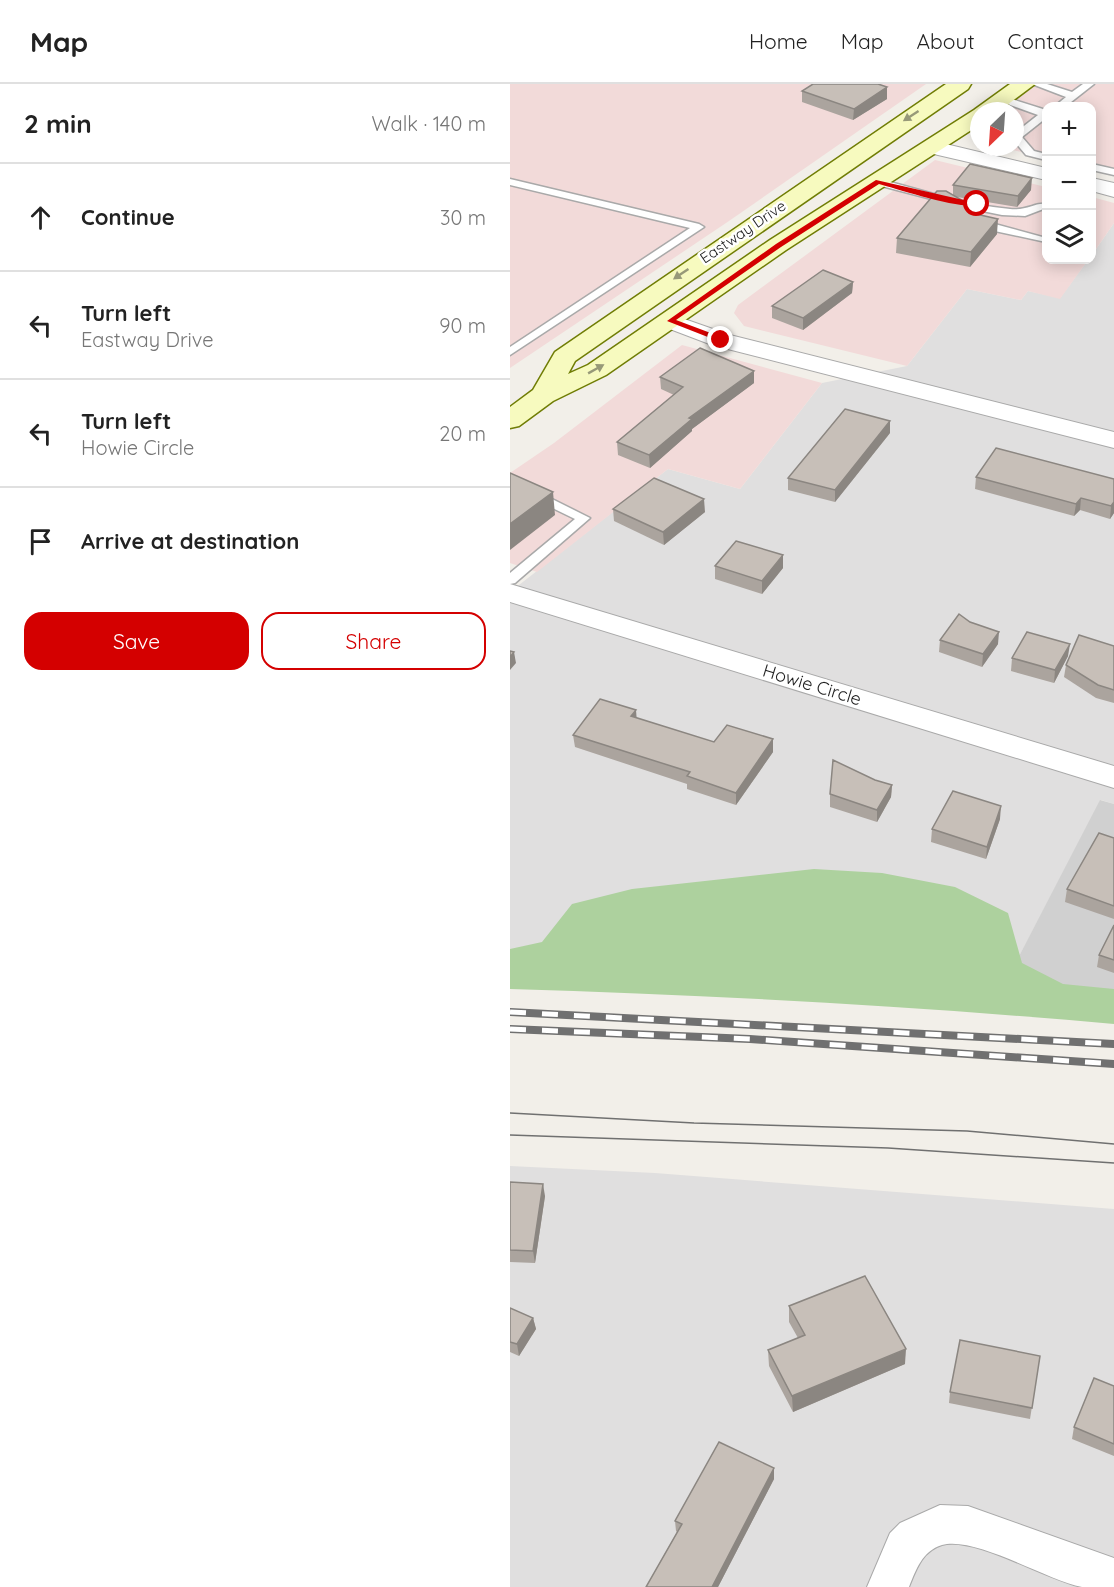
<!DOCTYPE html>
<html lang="en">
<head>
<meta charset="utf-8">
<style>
  :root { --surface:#fff; --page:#f2f2f2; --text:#222; --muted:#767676; --line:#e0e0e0; --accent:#d40000 }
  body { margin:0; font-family:Quicksand,sans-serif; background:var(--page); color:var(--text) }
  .controls { position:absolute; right:18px; top:18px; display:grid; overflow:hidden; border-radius:12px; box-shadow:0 3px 15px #0003 }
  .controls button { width:54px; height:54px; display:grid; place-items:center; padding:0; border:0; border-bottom:2px solid var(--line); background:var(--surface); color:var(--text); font:30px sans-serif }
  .compass { position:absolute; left:460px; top:18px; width:54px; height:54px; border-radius:50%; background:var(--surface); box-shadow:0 3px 15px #0003; rotate:205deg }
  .stop { position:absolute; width:18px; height:18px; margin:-14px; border:4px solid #d40000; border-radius:50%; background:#fff }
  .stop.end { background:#d40000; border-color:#fff; box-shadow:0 2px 6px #0008 }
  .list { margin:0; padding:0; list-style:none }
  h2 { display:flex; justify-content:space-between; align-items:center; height:78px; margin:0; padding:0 24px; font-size:26px }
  h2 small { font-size:20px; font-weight:400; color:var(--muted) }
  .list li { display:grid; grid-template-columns:39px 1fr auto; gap:18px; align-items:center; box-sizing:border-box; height:108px; padding:0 24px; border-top:2px solid var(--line) }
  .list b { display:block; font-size:22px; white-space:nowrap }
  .list p { margin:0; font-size:20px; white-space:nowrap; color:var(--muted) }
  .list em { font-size:20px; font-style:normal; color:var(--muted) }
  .actions { display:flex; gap:12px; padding:18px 24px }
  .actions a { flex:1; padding:14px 0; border:2px solid var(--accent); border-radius:18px; text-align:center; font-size:21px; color:var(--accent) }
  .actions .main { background:var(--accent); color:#fff }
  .icon { flex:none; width:33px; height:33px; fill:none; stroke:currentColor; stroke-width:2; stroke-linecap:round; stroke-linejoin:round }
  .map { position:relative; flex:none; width:604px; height:1503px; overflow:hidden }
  header { display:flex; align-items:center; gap:36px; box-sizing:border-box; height:84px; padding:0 30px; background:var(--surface); border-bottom:2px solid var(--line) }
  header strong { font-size:28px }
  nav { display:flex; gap:33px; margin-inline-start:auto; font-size:21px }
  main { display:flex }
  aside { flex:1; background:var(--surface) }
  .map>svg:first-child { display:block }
</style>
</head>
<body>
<header>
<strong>Map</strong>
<nav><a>Home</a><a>Map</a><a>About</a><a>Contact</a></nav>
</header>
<main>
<aside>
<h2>2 min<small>Walk · 140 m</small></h2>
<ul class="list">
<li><svg class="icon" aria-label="ahead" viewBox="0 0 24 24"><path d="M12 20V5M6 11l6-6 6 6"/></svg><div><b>Continue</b></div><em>30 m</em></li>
<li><svg class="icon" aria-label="left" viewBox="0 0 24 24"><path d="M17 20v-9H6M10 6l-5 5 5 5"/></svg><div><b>Turn left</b><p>Eastway Drive</p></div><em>90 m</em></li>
<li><svg class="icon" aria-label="left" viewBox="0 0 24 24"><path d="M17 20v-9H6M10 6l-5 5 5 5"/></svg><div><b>Turn left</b><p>Howie Circle</p></div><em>20 m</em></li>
<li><svg class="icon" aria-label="arrive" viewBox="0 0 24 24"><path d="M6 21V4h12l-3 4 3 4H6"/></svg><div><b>Arrive at destination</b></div></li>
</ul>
<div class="actions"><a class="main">Save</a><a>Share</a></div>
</aside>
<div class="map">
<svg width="604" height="1503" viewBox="0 0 604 1503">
  <rect width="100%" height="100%" fill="#f2efe9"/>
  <g fill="#e0dfdf">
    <polygon points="604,139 604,720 591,716 492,905 0,880 0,508 158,385 230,405 312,299 397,282 457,205 511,216 518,207 550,214 578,176 582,176 582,171"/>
    <polygon points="0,1082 145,1089 604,1125 604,1503 0,1503"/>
  </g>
  <g fill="#f2dad9">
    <polygon points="0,0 416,0 219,137 0,284"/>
    <polygon points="528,0 604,0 604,91 582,86 582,22 536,22 536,74 491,63 505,63 505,27 491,27"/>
    <polygon points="425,76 536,103 536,176 578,176 550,215 518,207 511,216 457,205 397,282 234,242 224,229 228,221"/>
    <polygon points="582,113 604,119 604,139 582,171"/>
    <polygon points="172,261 312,299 230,405 158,385 27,488 0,479 0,389 44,359"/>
  </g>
  <polygon fill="#d0d0d0" points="590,716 604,720 604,914 492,905"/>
  <path fill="#add19e" d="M304 785 372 789 445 803 498 829 512 879 553 900 604 905V940C403 922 202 911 0 905V865L32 858 62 820 122 805Z"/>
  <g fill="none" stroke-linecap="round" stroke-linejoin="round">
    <defs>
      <g id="lane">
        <polygon points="522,0 537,0 562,8 573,0 584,0 556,22 545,22 556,13"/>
        <polygon points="492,12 536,26 536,34 512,53 524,67 536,70 536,76 516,71 505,58 505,49 528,31 489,17 489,13"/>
        <polygon points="582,80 604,85 604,91 582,86"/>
        <polygon points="0,95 189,140 194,143 0,271 0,263 180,144 0,101"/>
        <path d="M368 95C413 106 455 121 500 125 516 127 526 118 536 120V124L515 132 492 131 448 122 364 100 363 98Z"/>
        <polygon points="470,136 536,154 536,158 466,143 465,139"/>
        <polygon points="26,407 80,434 5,499 0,500 0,489 65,435 22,414 20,411"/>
      </g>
      <g id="street">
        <polygon points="423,57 536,84 536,96 415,68 412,63 415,58"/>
        <polygon points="582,94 604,99 604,113 582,107"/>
        <polygon points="160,230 220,251 604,348 604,364 202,261 152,242 148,237 152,232"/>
        <polygon points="0,500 604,682 604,704 0,518"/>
        <path d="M430 1421 458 1422 604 1474V1503C594 1503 582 1503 572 1503 536 1496 466 1452 432 1461 412 1467 406 1486 399 1503H357L380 1449 390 1439Z"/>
      </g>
      <polygon id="secondary" points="436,0 461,0 458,5 65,277 58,290 78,281 260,156 464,26 500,0 525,0 489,27 469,27 469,41 276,166 96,291 43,317 9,342 0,344 0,323 23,306 45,268"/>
    </defs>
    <use href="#lane" stroke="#a9a9a9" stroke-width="3"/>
    <use href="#street" stroke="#a9a9a9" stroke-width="2"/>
    <use href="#secondary" stroke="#707d05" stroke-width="3"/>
    <use href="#lane" fill="#fff" fill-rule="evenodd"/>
    <use href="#street" fill="#fff" fill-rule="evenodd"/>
    <use href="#secondary" fill="#f7fabf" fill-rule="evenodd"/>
    <g stroke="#707070" stroke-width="1.5">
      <polyline points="0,1029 184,1039 457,1047 604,1060"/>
      <polyline points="0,1051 378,1064 604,1079"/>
    </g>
    <defs>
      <g id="rail">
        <polyline points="0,928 604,960"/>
        <polyline points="0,945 240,955 604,980"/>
      </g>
    </defs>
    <use href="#rail" stroke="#707070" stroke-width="8"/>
    <use href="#rail" stroke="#fff" stroke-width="5" stroke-dasharray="16" stroke-linecap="butt"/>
  </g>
  <g fill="#aba49e">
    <polygon points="377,3 377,15 343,36 292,18 292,7"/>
    <polygon points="443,101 521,106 507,123 447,113 487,150 460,183 386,169 387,154 443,111"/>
    <polygon points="343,198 342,209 293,246 262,234 262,222"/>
    <polygon points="244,287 244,299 182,345 182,347 140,384 108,371 107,358 164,311 151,305 150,293"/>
    <polygon points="380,349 325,418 278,406 278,394"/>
    <polygon points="466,393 604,395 604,429 600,435 570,426 564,432 465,405"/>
    <polygon points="103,425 195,428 154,461 104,437"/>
    <polygon points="205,482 273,484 252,510 205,495"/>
    <polygon points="460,538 488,560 472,583 429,568 430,556"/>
    <polygon points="604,562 604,619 586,614 554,593 556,581"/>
    <polygon points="558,572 544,599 501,587 502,574"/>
    <polygon points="126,634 204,658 263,655 263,668 226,721 177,705 177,700 65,663 63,651"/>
    <polygon points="365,696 382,701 381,713 367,738 320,723 320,710"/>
    <polygon points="490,735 476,775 421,758 422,745"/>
    <polygon points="604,754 604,835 555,818 557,805"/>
    <polygon points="604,841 604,889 587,883 589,871"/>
    <polygon points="0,1098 35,1112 25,1179 0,1178"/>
    <polygon points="279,1222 395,1280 283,1328 259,1282 258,1266 288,1254 279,1238"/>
    <polygon points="0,1224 23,1234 26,1245 9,1272 0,1268"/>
    <polygon points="530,1272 520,1335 439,1319 440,1308"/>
    <polygon points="604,1302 604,1372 562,1355 564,1343"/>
    <polygon points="264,1384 264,1395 208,1503 136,1503 167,1448 166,1447 165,1437"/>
  </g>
  <g fill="#8b8681">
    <polygon points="377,3 377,15 343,36 344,25"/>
    <polygon points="522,94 521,106 507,123 508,112"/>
    <polygon points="488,135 487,150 460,183 461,168"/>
    <polygon points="343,198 342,209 293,246 293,234"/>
    <polygon points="244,287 244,299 182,345 182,347 140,384 139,371 179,334"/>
    <polygon points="380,337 380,349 325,418 325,406"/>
    <polygon points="43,408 45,431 0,466 0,440"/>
    <polygon points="571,414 570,426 564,432 566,420"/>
    <polygon points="194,415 195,428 154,461 153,448"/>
    <polygon points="604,418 604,429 600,435 601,422"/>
    <polygon points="273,471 273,484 252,510 252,497"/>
    <polygon points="489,548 488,560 472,583 473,570"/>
    <polygon points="560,560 558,572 544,599 545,586"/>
    <polygon points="4,568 6,579 0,586 0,573"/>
    <polygon points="126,626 127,639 121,632"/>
    <polygon points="263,655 263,668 226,721 226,709"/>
    <polygon points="382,701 381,713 367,738 367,726"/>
    <polygon points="491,722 490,735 476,775 477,763"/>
    <polygon points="33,1100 35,1112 25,1179 23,1167"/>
    <polygon points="23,1234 26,1245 9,1272 7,1260"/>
    <polygon points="396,1265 395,1280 283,1328 282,1312"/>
    <polygon points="264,1384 264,1395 208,1503 202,1503"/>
  </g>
  <g fill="#c7bfb8" stroke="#8b8681" stroke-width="1.5">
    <polygon points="303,0 368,0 377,3 344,25 292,7"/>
    <polygon points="460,80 522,94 508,112 443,101"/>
    <polygon points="427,107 436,107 457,119 466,130 488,135 461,168 387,154"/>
    <polygon points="313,186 343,198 293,234 262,222"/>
    <polygon points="190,264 244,287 179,334 182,335 139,371 107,358 173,303 150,293"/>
    <polygon points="335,325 380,337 325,406 278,394"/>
    <polygon points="486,364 604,395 604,418 601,422 571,414 566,420 466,393"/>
    <polygon points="0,389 43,408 0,440"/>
    <polygon points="144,394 194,415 153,448 103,425"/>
    <polygon points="226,457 273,471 252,497 205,482"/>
    <polygon points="449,530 460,538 489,548 473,570 430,556"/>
    <polygon points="517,548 560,560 545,586 502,574"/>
    <polygon points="569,551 604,562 604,606 588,601 556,581"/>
    <polygon points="0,567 4,568 0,573"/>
    <polygon points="90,615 126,626 121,632 204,658 217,641 263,655 226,709 177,692 180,688 63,651"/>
    <polygon points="323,676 365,696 382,701 367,726 320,710"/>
    <polygon points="443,707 491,722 477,763 422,745"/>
    <polygon points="589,749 604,754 604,822 557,805"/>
    <polygon points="604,841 604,876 589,871"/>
    <polygon points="0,1098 33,1100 23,1167 0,1166"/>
    <polygon points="355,1192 396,1265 282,1312 258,1266 295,1251 279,1222"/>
    <polygon points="0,1224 23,1234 7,1260 0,1258"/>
    <polygon points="450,1256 530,1272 522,1324 440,1308"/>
    <polygon points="584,1294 604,1302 604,1360 564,1343"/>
    <polygon points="209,1358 264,1384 202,1503 136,1503 172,1440 165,1437"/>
  </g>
  <defs><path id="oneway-solid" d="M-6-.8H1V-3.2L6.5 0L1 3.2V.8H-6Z" transform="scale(1.5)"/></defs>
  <g fill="#979978">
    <use href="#oneway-solid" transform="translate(401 32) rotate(147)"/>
    <use href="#oneway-solid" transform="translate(171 190) rotate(146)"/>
    <use href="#oneway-solid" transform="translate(86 285) rotate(-29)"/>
  </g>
  <path fill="#d40000" d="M366 96 471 120C456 128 388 105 369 100L271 163 166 236 214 254V257H208L157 237 266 160Z"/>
  <g text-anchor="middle" stroke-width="5" stroke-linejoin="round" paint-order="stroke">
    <g font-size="15" fill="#222" stroke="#fff">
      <text transform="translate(233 148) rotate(-34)" y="5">Eastway Drive</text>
    </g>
    <g font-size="18" fill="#222" stroke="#fff">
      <text transform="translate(302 601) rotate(17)" y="6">Howie Circle</text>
    </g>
  </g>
</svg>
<div class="controls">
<button>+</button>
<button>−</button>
<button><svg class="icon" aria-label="layers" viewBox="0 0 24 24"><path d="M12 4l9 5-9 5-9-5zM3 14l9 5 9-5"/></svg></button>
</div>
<svg class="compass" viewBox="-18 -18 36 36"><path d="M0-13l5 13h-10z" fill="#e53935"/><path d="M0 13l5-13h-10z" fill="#767676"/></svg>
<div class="stop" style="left:467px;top:120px"></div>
<div class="stop end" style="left:211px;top:256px"></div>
</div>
</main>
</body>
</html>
